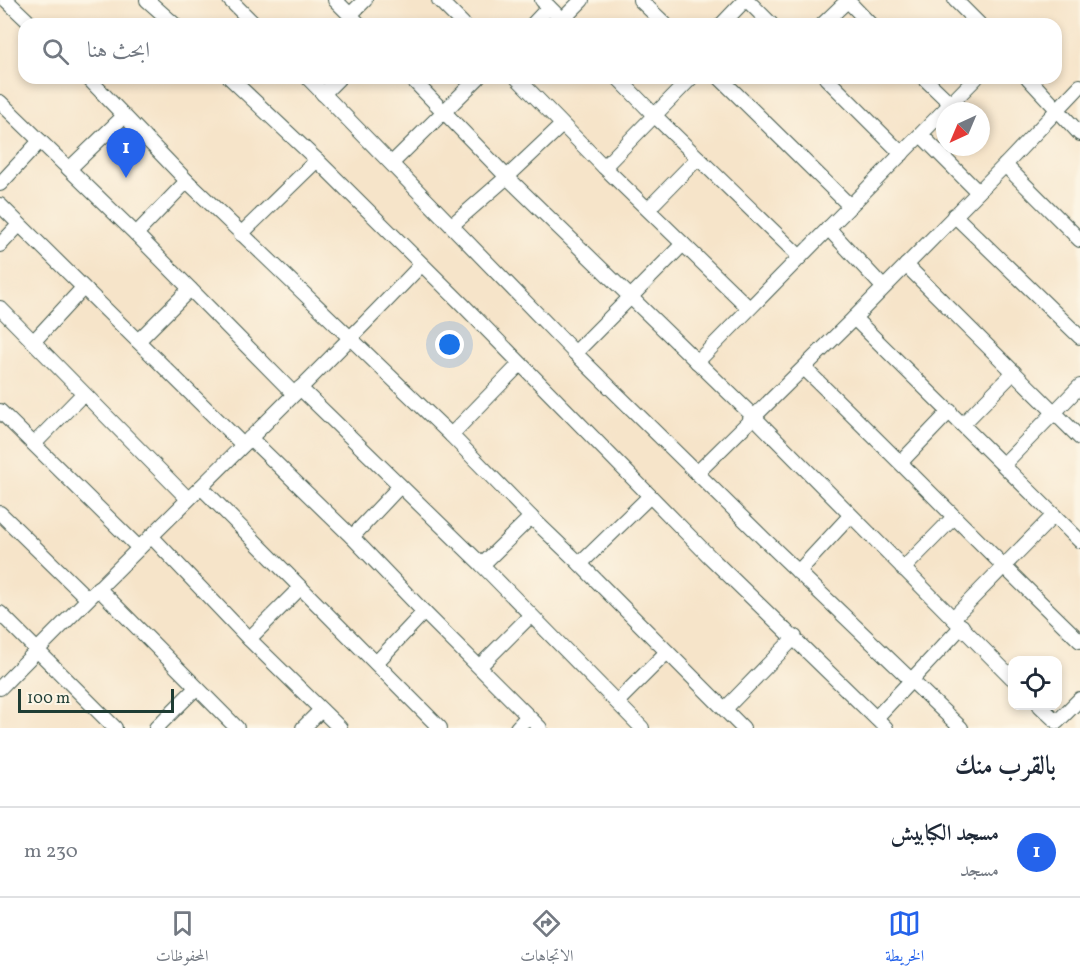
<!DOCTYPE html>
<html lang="ar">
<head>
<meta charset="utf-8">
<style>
  :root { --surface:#fff; --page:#f2f2f3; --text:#1f2937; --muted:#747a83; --line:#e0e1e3; --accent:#2563eb }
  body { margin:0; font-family:Vollkorn,Amiri,serif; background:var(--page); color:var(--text); direction:rtl }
  .controls { position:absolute; right:18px; bottom:18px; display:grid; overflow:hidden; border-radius:12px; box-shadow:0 3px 9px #0003 }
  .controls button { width:54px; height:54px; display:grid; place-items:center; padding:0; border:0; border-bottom:2px solid var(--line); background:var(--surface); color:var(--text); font:30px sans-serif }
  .compass { position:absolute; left:936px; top:102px; width:54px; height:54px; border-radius:50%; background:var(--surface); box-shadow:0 3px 9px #0003; rotate:224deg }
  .scale { position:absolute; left:18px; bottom:15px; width:156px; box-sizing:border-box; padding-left:6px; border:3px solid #1f3d34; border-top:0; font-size:16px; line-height:21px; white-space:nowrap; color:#1f3d34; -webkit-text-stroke:4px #fcf5e5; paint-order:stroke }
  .you { position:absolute; left:450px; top:345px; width:21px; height:21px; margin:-15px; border:4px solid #fff; border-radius:50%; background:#1a73e8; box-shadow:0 0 0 9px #1a73e833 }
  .badge { display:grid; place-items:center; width:39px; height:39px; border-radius:50%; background:var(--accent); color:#fff; font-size:20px; font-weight:700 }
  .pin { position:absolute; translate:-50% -50px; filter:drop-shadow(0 2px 3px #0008) }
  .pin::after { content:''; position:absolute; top:32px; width:21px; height:18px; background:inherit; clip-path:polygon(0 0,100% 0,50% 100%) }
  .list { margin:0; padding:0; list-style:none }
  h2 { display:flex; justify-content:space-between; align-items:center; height:78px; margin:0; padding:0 24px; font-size:26px }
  h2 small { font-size:20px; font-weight:400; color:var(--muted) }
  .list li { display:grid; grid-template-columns:39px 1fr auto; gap:18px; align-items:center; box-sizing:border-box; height:90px; padding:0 24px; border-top:2px solid var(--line) }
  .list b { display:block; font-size:22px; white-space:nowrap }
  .list p { margin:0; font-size:20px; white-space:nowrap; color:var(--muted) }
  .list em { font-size:20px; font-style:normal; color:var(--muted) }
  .icon { flex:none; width:33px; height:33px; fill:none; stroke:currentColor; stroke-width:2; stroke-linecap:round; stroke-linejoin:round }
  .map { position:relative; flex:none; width:1080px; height:728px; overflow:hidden; direction:ltr }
  .search { position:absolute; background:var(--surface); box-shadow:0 3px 9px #0003; left:18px; right:18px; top:18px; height:66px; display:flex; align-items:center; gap:15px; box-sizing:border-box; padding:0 21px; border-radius:18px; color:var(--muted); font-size:22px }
  .sheet { height:168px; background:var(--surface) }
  nav { display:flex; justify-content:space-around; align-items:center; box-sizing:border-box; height:84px; border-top:2px solid var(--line); background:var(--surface); font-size:16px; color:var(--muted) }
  nav a { display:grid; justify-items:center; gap:3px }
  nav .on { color:var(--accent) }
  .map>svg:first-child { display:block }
</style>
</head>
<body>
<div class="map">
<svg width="1080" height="728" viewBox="0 0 1080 728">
  <rect width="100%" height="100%" fill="#fcf5e5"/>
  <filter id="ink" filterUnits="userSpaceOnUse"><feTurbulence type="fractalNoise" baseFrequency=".0167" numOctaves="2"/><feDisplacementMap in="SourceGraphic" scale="12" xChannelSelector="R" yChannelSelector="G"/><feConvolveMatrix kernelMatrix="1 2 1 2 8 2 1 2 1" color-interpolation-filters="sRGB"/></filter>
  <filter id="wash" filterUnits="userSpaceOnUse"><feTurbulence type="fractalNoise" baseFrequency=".008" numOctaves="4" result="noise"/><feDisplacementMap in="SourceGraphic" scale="24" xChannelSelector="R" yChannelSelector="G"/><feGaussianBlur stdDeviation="1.35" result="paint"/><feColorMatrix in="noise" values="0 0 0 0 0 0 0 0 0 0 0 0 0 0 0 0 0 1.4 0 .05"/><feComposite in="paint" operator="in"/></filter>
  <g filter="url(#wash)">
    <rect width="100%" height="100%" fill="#f6e4c9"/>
  </g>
  <g filter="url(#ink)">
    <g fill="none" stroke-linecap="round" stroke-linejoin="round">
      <defs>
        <g id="minor">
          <polyline points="6,0 31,24"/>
          <polyline points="147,0 174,24"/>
          <polyline points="230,0 254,24"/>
          <polyline points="335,0 359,24"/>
          <polyline points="439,0 463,24"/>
          <polyline points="542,0 566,24"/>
          <polyline points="640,0 665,24"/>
          <polyline points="747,0 771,24"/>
          <polyline points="847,0 870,24"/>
          <polyline points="955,0 979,24"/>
          <polyline points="350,15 365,0"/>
          <polyline points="562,20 582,0"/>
          <polyline points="533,24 549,7"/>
          <polyline points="722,24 745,0"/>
          <polyline points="823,24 848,0"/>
          <polyline points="88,78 187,181 451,435 531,517 580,564 743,728"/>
          <polyline points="230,78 317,160 462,304 710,557 886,728"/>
          <polyline points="308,78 575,353 764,539 961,728"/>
          <polyline points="411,78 507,177 754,417 1012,678"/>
          <polyline points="517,78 604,167 749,308"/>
          <polyline points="618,78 654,115 800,257"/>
          <polyline points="720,78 850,206"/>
          <polyline points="826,78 902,154"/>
          <polyline points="924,78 951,104"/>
          <polyline points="1028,78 1080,134"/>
          <polyline points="323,94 339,78"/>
          <polyline points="0,102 136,234 294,394"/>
          <polyline points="921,135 978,192"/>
          <polyline points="392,163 478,78"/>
          <polyline points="1005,165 1080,240"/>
          <polyline points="604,167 691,78"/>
          <polyline points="69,169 124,116"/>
          <polyline points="0,184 40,141"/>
          <polyline points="0,205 243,445"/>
          <polyline points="648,209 698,158"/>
          <polyline points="954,215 1080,337"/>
          <polyline points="452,225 507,177 562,125"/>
          <polyline points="828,228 883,287"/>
          <polyline points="136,234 187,181"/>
          <polyline points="241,234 317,160"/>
          <polyline points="0,245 19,225"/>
          <polyline points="906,265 1080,438"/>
          <polyline points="0,308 188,499"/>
          <polyline points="854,318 1080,541"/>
          <polyline points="34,341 83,288"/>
          <polyline points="138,341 190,289"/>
          <polyline points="575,353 683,244"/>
          <polyline points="697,362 976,78"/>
          <path d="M804 368C897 458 987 551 1080 641"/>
          <polyline points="300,388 482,565 642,728"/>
          <polyline points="0,411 139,548"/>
          <polyline points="963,424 1014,372"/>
          <polyline points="451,435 520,364"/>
          <polyline points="250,438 352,537 424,612 540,728"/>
          <polyline points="34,444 83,394"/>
          <polyline points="901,462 950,411"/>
          <polyline points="1004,464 1080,386"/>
          <polyline points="697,473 854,318 1005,165 1080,86"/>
          <polyline points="201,487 440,728"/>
          <polyline points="0,513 87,598"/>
          <polyline points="151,536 249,639 340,728"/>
          <polyline points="352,537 400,486"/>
          <polyline points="580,564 650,496"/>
          <polyline points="482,565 531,517"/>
          <polyline points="903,569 954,517"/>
          <polyline points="798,572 850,516"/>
          <polyline points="98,588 237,728"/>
          <polyline points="0,613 115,728"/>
          <polyline points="953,618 1054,515"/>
          <polyline points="249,639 300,588"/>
          <polyline points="376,663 424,612"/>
          <polyline points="480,666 530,616"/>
          <path d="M0 688C139 545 284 409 421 265"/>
          <polyline points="617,702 667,652"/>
          <polyline points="1040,706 1057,722 1080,699"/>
          <polyline points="725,709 795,637"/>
          <polyline points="876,718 962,626"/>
          <polyline points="156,728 196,688"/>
          <polyline points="303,728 321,710"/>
          <polyline points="517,728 528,716"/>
        </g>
      </defs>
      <use href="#minor" stroke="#3f564a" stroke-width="16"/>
      <use href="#minor" stroke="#fff" stroke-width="14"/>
    </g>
  </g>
</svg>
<div class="controls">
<button><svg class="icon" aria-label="locate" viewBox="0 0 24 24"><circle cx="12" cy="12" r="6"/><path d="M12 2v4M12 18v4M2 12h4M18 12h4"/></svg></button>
</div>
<svg class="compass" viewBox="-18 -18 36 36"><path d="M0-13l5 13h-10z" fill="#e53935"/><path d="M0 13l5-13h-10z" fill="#747a83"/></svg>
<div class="scale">100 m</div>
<div class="you"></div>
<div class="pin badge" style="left:126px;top:178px">1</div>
<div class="search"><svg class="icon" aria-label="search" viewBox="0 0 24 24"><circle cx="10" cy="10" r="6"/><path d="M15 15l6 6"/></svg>ابحث هنا</div>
</div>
<section class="sheet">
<h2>بالقرب منك<small></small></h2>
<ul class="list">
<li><span class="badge">1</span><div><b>مسجد الكبابيش</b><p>مسجد</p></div><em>230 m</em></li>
</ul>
</section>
<nav>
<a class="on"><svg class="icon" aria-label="map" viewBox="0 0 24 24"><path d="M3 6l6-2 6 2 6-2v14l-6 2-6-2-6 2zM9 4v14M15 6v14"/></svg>الخريطة</a>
<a><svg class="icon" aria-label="directions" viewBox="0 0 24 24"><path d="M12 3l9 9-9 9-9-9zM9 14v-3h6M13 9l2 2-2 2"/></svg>الاتجاهات</a>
<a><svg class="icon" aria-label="saved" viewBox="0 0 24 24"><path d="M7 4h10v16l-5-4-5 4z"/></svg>المحفوظات</a>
</nav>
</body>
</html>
